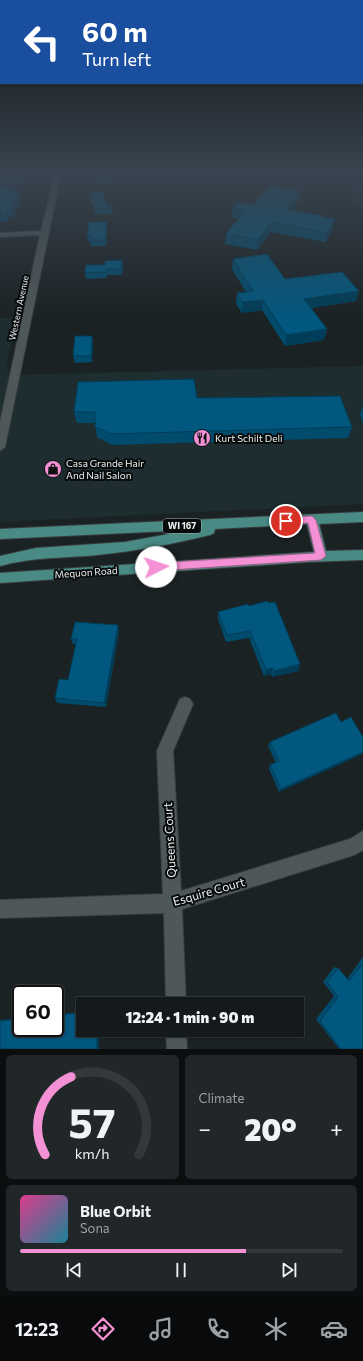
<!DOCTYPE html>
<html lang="en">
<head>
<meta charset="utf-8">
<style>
  :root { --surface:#141a1b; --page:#212728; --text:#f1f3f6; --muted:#9da1a3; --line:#33383a; --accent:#f491d4 }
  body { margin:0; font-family:Commissioner,sans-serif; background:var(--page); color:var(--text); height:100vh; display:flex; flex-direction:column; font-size:15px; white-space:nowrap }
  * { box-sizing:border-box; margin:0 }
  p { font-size:13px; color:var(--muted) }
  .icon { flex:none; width:22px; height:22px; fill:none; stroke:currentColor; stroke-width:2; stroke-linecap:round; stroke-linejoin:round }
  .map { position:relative; height:1049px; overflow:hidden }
  .drawer { display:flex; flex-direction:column; gap:6px; padding:6px; background:#0b0e0f; flex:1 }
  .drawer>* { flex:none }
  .banner { position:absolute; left:0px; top:0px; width:363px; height:84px; box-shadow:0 1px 3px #0004,0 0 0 1px var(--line); background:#1a4fa0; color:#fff; overflow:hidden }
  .speed { position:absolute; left:12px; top:985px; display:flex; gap:8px; font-size:20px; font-weight:700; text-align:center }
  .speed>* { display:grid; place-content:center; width:52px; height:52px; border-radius:50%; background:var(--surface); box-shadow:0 1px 3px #0004,0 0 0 1px var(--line); line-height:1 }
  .speed .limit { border:2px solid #111; border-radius:6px; background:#fff; color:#111 }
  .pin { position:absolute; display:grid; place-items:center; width:34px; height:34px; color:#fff; margin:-17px; border:2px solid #fff; border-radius:50%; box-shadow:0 1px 4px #0007 }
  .me { position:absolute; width:44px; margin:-22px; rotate:86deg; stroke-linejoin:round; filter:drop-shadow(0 0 3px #0008) }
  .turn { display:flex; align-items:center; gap:14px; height:84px; padding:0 16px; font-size:18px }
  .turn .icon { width:52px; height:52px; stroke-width:2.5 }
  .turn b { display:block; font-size:28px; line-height:34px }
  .big { font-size:30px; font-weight:800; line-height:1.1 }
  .drawer .card { flex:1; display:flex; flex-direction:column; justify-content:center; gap:6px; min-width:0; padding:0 14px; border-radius:6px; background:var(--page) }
  .drawer .dial { align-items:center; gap:0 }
  .dial svg { height:104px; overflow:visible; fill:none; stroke:var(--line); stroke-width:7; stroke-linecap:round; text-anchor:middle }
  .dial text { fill:var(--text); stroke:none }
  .song { display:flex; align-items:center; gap:12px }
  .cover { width:48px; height:48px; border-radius:6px; background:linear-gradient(135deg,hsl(330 70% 55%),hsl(190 70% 35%)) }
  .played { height:4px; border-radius:2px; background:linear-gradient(90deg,var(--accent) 70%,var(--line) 70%) }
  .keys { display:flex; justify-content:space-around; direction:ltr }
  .heat { display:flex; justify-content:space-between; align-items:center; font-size:22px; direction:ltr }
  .drawer .tiles { flex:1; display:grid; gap:6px; grid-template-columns:1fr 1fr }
  .card:last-child { grid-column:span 2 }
  .trip { position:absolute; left:76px; top:997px; width:228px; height:40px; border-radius:0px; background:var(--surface); box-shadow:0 1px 3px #0004,0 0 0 1px var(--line); font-weight:800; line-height:40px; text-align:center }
  .dock { display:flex; height:64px; justify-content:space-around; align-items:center; background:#080a0b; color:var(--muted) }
  .dock .icon { width:28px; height:28px }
  .dock .selected { color:var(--accent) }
  .dock b { font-size:18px; color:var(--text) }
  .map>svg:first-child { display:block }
</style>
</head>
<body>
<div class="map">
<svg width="363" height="1049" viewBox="0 0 363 1049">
  <rect width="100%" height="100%" fill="#1b2224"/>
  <g fill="#1d2d30">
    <path d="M341,173H363V212Z"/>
    <path d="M0,318H16L7,362L9,368L8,375L363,366V504L0,522Z"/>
  </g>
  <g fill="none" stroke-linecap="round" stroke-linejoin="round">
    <g stroke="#383e3f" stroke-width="2">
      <g id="minor">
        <path d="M55,173H61L5,447L0,451V422L40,235L0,237V233L41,231Z"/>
        <path d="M185,697L190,699L193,704L173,751L181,891L350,839L363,831V850L354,855L182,909L186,1004H166L164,913L0,918V900L163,894L157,751L180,699Z"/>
        <path d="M166,1030H186L187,1049H167Z"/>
      </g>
    </g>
    <g stroke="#383e3f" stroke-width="2">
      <path id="major" d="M363,512V522L319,524L326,551L363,550V560L307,562L0,583V573L314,552L307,524L215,529L214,533L210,535C173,544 136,551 98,555C65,558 32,557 0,566V556L36,548L125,542L191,530L0,539V529Z"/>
    </g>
    <use href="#minor" fill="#4f5859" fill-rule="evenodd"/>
    <use href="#major" fill="#498a84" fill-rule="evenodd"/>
  </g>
  <g fill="#014b6c">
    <path d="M0,173H26L24,181H22L20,185H0Z"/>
    <path d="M271,173H283L276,175Z"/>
    <path d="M112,175L111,183H95L94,180Z"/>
    <path d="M0,187L16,190L20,198L13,217H9L8,221L0,222Z"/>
    <path d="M300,190L299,200L291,210L323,216V217L333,229L325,242L271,232L257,250L225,244L226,234L238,218L232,217L233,208L253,205Z"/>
    <path d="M104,192V201H106L107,206H112L113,214H95L94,205H92L91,199Z"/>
    <path d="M107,228L106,246H91L90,241H88L87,235Z"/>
    <path d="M233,259L285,279L356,301L311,308L327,329L324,340L285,346L262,310L242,313L236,304L237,293L246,292L232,269Z"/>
    <path d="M122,260L123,266L122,275H107L106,278L86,279L85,273L105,265Z"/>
    <path d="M92,336L93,342L92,362L75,363L73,356Z"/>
    <path d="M197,398L352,427L348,438L112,445L97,437L95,423H77L74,412Z"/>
    <path d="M363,405V424L360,414Z"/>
    <path d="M249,606L300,664L298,671L272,677L271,674L264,676L249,638L226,642L218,619V612Z"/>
    <path d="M119,631L106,707L57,703L55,698L68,680L76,644H73L71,639Z"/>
    <path d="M336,713L279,792L269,769L270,765L276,763L268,746L270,742Z"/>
    <path d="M363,957V1049H339L316,1019L334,996L323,982L334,967L338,968L347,979Z"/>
    <path d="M83,1012V1030H99V1049H0V1020L21,1018V1028H55V1014Z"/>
  </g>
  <g fill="#013d58">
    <path d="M20,173L22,181L20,185L19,177Z"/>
    <path d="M22,173H26L24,181Z"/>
    <path d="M276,173H283L276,175Z"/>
    <path d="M16,187L17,193L18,190L20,198L13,217L11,209L14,190Z"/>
    <path d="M300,190L299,200L285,219L286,209Z"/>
    <path d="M8,209L9,217L8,221L6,213Z"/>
    <path d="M335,219L333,229L325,242L327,233Z"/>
    <path d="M107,222V228L106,246L105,240Z"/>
    <path d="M272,222L271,232L257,250L258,240Z"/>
    <path d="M122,260L123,266L122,275L121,269Z"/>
    <path d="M359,291L356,301L302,309L304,299Z"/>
    <path d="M263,300L262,310L242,313L243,302Z"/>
    <path d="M327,329L324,340L285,346L286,335Z"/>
    <path d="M92,336L93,342L92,362L91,356Z"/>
    <path d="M118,625L119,631L106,707L104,703Z"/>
    <path d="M300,664L298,671L272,677L274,671Z"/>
    <path d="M273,668L271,674L264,676L266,670Z"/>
    <path d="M363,752V754L279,792L281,789Z"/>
    <rect x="97" y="1030" width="2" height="19"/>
  </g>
  <g fill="#01577e" stroke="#013d58">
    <path d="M0,173H22H20L19,177H0Z"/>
    <path d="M95,175H112L111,180H94Z"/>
    <path d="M270,185L300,190L286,209L323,216L322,217L335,219L327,233L272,222L258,240L226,234L245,210L233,208L237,202L253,205Z"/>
    <path d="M0,187H16L14,190H18L11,209H8L6,213L0,214Z"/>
    <path d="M104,192L103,201H106V206H112V208L94,209L95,199H91V193Z"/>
    <path d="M89,222H107L105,240H90L91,235H87Z"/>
    <path d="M267,254L285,279L342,272L359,291L304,299L327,329L286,335L263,300L243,302L237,293L253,291L233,259Z"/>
    <path d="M122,260L121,269H106V272L85,273L86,265H105V261Z"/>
    <path d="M75,336H92L91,356H73Z"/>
    <path d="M194,379L197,398L340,396L352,427L111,434L95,427V412H74L78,382Z"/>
    <path d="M267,601L268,603L275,602L300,664L274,671L273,668L266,670L250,631L227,635L218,612L248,604L249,606Z"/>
    <path d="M75,622L118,625L104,703L55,698L59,679L68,680L77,639H71Z"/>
    <path d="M336,713L341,722L351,717L363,737V752L281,789L270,765L279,761L270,742Z"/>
    <path d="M363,963V1049H341L320,1021L338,997L327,982L338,968L349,981Z"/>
    <path d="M83,1013V1030H97V1049H0V1021L21,1019V1028H55V1015Z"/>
  </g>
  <linearGradient id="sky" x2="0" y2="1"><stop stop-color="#0f1314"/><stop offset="0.54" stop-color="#394450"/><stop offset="1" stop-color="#394450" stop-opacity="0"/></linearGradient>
  <rect width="363" height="320" fill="url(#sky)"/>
  <path fill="#f491d4" stroke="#9f5e8a" d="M312,516L316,520L326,556L321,560L156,571L151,567L156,563L315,553L308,523L286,525L282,521L286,517Z"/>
  <defs>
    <g id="restaurant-disc" transform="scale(0.9)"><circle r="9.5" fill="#f491d4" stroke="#080b0c"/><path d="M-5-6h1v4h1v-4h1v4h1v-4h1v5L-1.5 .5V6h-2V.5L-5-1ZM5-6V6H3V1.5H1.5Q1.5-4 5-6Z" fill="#111"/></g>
    <g id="shop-disc" transform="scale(0.9)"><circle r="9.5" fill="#f491d4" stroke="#080b0c"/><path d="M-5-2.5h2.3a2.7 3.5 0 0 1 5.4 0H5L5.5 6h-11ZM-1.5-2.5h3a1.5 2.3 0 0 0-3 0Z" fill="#111"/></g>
  </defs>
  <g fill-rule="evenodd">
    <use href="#restaurant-disc" x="202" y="438"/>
    <use href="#shop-disc" x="53" y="469"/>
  </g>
  <g text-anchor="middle" stroke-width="4" stroke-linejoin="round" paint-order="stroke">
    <g font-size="9" fill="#ebf0f1" stroke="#080b0c">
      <text transform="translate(19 308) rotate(-78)" y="3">Western Avenue</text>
    </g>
    <rect fill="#080b0c" stroke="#a7abac" stroke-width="1" x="163" y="519" width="38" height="14" rx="3"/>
    <g font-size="9" font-weight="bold" fill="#ebf0f1">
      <text x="182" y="529">WI 167</text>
    </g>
    <g font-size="10" fill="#ebf0f1" stroke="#080b0c" text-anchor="start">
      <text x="215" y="442">Kurt Schilt Deli</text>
      <text x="66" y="467">Casa Grande Hair<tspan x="66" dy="12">And Nail Salon</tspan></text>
    </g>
    <g font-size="10" fill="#ebf0f1" stroke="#080b0c">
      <text transform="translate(86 572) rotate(-4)" y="4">Mequon Road</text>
    </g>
    <g font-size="12" fill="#ebf0f1" stroke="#080b0c">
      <text transform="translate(170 840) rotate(-93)" y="4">Queens Court</text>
      <text transform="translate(209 892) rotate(-16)" y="4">Esquire Court</text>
    </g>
  </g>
</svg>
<div class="speed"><div class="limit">60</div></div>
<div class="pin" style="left:286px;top:521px;background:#d93025"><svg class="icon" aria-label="arrive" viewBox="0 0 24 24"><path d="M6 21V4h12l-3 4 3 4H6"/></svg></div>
<svg class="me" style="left:156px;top:567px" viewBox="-20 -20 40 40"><circle r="19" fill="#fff"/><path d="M0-13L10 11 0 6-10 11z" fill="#f491d4"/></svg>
<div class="trip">12:24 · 1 min · 90 m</div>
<div class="banner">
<div class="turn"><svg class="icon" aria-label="left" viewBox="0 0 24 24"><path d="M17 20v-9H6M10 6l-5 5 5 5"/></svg><div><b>60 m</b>Turn left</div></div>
</div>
</div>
<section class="drawer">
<div class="tiles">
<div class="card dial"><svg viewBox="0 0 100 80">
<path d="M14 69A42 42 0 1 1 86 69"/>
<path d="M14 69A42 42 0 0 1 34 9" stroke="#f491d4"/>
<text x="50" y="56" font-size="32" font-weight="700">57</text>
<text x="50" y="72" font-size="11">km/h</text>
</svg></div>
<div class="card"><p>Climate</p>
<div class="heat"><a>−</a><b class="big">20°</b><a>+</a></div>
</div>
<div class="card">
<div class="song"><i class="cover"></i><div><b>Blue Orbit</b><p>Sona</p></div></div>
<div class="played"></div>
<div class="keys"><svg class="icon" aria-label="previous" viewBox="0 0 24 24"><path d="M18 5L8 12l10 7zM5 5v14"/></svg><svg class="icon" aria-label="pause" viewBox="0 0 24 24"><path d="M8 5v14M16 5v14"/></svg><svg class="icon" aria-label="next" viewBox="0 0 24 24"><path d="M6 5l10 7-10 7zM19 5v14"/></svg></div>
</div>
</div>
</section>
<nav class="dock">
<b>12:23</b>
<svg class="icon selected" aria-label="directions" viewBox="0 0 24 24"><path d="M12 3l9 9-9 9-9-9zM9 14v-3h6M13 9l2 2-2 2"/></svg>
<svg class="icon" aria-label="music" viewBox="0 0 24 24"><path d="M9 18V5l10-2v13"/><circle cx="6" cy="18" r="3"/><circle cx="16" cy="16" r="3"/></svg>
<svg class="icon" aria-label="phone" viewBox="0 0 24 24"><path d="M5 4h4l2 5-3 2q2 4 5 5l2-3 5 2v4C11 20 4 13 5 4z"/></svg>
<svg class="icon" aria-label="climate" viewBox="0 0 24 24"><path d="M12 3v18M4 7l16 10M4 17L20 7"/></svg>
<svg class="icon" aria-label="car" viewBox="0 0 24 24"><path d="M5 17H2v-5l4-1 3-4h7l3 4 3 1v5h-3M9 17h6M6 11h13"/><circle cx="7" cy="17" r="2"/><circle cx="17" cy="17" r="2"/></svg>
</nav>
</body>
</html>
